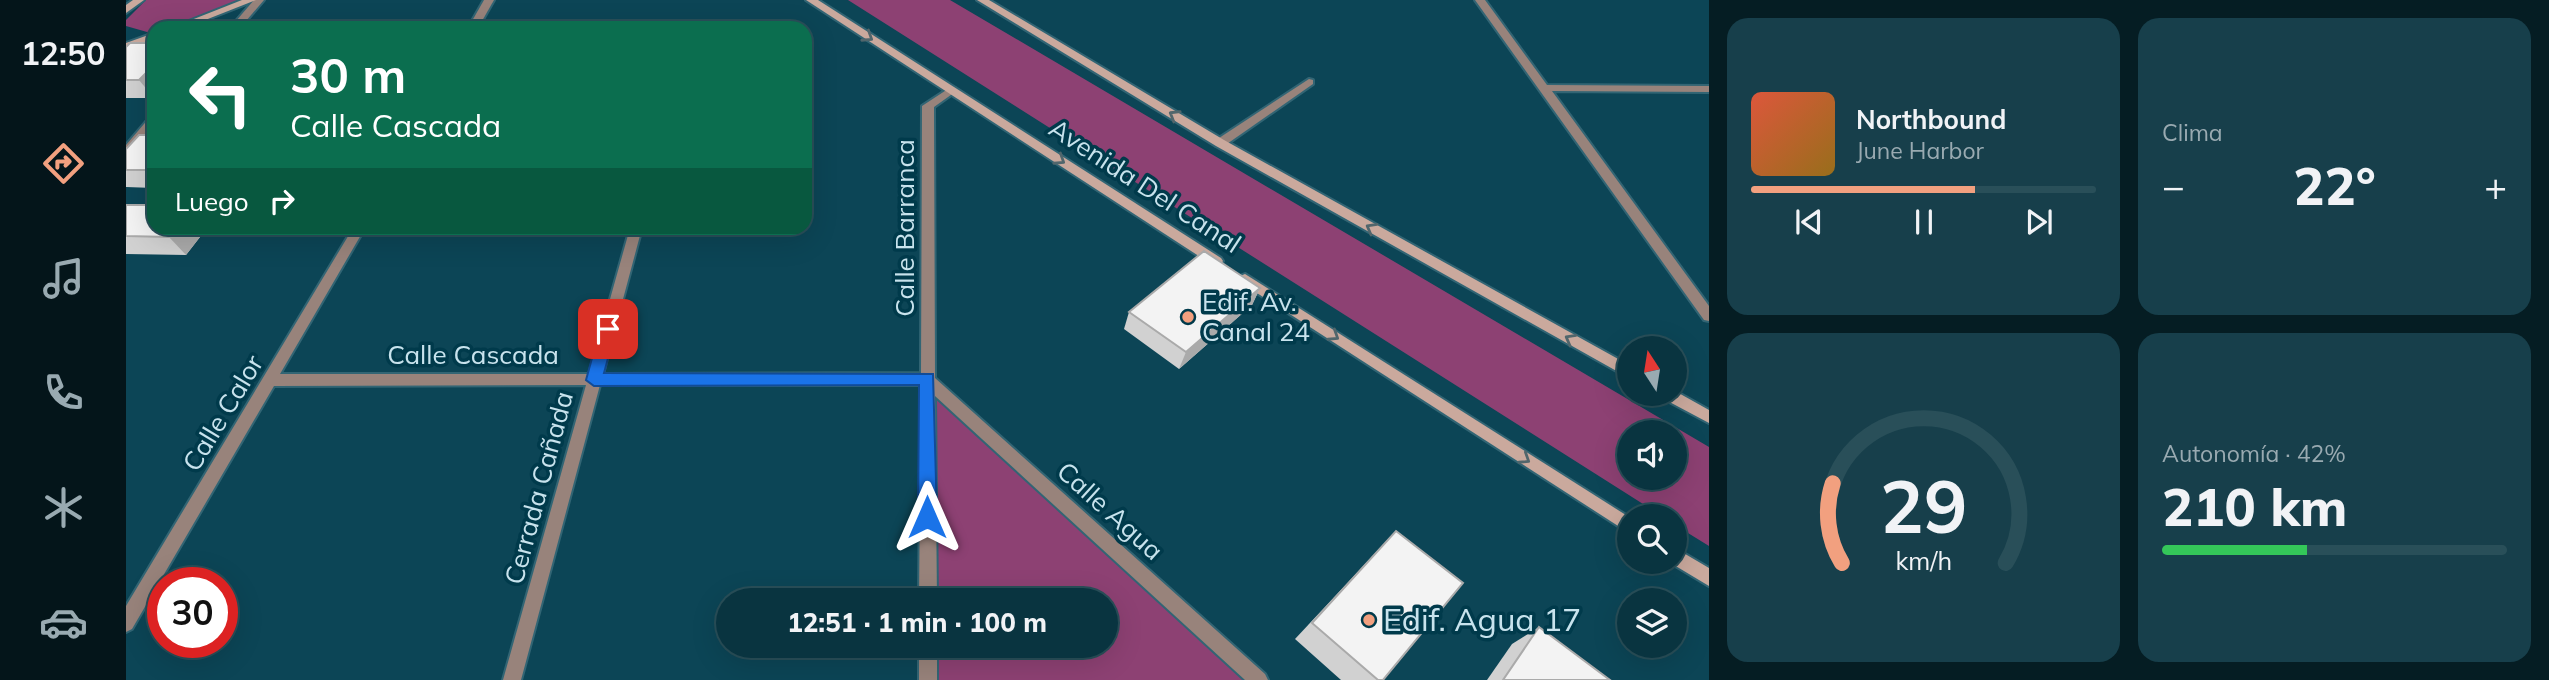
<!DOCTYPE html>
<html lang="es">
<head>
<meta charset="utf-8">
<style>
  :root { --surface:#093440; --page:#173f4b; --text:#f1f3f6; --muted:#99aab1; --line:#294f59; --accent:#f2a07f }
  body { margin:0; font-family:Mulish,sans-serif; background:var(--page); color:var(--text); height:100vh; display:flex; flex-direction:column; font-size:26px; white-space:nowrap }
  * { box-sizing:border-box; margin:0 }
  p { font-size:23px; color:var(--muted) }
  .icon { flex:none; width:38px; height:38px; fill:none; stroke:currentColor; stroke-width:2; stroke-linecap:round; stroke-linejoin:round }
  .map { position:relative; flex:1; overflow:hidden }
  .side { display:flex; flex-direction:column; gap:18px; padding:18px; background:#051d23; width:840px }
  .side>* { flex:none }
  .banner { position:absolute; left:21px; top:21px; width:665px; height:214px; border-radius:21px; box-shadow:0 7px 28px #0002,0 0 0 2px var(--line); background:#0b6e4f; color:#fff; overflow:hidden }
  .needle { width:46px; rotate:348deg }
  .controls { position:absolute; left:1491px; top:336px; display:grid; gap:14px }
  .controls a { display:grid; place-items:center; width:70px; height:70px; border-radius:50%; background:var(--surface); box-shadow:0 7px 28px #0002,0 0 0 2px var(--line); font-size:35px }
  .speed { position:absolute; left:21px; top:567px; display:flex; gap:14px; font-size:35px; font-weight:700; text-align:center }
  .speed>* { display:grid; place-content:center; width:91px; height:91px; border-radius:50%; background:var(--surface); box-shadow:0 7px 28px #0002,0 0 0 2px var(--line); line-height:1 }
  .speed .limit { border:10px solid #d22; background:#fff; color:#111 }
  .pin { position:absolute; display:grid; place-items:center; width:60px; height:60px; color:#fff; margin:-30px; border-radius:14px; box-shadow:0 4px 10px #0006 }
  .me { position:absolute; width:77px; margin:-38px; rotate:0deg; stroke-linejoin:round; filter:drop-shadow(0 0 5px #0008) }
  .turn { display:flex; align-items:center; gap:24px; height:147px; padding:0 28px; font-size:32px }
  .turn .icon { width:91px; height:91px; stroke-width:2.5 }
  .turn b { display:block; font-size:49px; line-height:60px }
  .then { display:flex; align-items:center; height:66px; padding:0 28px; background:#0003; gap:14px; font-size:26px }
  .big { font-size:52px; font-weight:800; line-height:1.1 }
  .side .widget { flex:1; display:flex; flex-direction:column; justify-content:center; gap:10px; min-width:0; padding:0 24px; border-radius:21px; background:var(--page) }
  .side .dial { align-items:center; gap:0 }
  .dial svg { height:182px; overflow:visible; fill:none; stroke:var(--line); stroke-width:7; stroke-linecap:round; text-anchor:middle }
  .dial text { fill:var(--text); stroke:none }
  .song { display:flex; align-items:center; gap:21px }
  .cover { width:84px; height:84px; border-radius:10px; background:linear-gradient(135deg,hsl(10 70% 55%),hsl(40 70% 35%)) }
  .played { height:7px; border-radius:4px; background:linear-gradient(90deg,var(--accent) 65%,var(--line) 65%) }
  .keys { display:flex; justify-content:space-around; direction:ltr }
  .heat { display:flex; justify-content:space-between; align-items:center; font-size:38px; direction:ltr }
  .charge { height:10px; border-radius:5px; background:linear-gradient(90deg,#34c759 42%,var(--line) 0) }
  .side .tiles { flex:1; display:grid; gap:18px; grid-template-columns:repeat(2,1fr) }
  .trip { position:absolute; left:590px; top:588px; width:402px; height:70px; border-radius:35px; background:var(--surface); box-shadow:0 7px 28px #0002,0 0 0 2px var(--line); font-weight:800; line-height:70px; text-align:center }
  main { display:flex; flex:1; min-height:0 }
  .tab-bar { display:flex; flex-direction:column; width:126px; justify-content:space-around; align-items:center; background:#04151a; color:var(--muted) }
  .tab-bar .icon { width:49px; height:49px }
  .tab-bar .on { color:var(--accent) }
  .tab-bar b { font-size:32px; color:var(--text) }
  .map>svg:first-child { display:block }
</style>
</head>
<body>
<main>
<nav class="tab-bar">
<b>12:50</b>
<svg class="icon on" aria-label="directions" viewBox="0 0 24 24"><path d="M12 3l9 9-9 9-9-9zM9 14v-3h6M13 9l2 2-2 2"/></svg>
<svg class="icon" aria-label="music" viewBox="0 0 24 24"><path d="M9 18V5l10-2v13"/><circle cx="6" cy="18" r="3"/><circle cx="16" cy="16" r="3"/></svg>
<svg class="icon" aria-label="phone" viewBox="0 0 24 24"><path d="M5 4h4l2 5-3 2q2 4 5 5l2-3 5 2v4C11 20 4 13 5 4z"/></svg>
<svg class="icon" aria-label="climate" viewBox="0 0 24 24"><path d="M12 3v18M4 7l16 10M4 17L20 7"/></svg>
<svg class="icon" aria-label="car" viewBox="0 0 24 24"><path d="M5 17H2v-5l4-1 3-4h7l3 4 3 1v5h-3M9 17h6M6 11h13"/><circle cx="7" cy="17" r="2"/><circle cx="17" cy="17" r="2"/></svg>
</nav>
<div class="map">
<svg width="1583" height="680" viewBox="0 0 1583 680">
  <rect width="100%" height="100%" fill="#0c4556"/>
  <g fill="#8d4173" fill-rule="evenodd">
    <path d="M20,0H119L45,28H28V34L0,26V20Z"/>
    <path d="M722,0H824L1583,447V546L1549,525V516H1536ZM1503,432H1549V478H1503Z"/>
    <path d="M801,379L1133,680H802V646H980V600H802Z"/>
  </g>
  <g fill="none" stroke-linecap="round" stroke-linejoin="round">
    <g stroke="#326574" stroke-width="4">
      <g id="minor">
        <path d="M128,0H138L114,28H104Z"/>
        <path d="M358,0H368L352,28H342Z"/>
        <path d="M1349,0H1359L1421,85L1583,86V92L1426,91L1583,306V321L1578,320Z"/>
        <path d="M1183,79L1187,80V84L1098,146H1090V140Z"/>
        <path d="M825,87L829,88V92L808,107L809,378L1139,674L1142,680H1119L809,396L811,600H793L795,385H474L395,680H377L460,385L148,386L6,629L0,632V606L227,228H239L154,374H463L504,228H516L477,374L795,373L796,106Z"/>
        <path d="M28,116V127L4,155L0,156V145L24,117Z"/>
        <rect x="793" y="646" width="18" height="34"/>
      </g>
    </g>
    <g stroke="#326574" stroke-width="4">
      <g id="secondary">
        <path d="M7,0H18L0,13V5Z"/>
        <path d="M116,0H130L59,28H45Z"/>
        <path d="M680,0H692L1095,258L1097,261L1095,264H1085Z"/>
        <path d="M851,0H863L1098,140L1503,365V378L1090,146Z"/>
        <path d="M28,33V40L0,50V43Z"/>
        <path d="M1119,274L1503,517V533L1114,282L1112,279L1114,276Z"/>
        <path d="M1549,391L1583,410V423L1536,398L1534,394H1549Z"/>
        <path d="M1549,548L1583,568V586L1543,562H1549Z"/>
      </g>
    </g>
    <use href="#minor" fill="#98837b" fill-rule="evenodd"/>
    <use href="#secondary" fill="#caa99d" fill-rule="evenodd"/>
  </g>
  <g fill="#d1d1d1">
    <path d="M28,43V98H0V47Z"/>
    <path d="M28,135V188L0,187V149Z"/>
    <path d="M0,205L28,228H81L60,255L0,254Z"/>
    <path d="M1134,288L1126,305L1053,369L998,329L1003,312Z"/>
    <path d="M1270,531L1257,680H1215L1169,639Z"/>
    <path d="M1413,627L1484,680H1361L1386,644Z"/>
  </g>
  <g fill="#aaa">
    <path d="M28,65V98L13,80Z"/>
    <path d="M51,228H81L60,255L43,237Z"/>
    <path d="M1134,288L1126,305L1053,369L1060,352Z"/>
  </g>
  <g fill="#f3f3f3" stroke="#aaa" stroke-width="2">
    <path d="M4,43H28V65L13,80H0V47Z"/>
    <path d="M13,135H28V170H0V149Z"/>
    <path d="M0,205H28V228H51L43,237L0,236Z"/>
    <path d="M1078,251L1134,288L1060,352L1003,312Z"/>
    <path d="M1270,531L1337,583L1257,680H1252L1186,623Z"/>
    <path d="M1413,627L1484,680H1377Z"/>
  </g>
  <defs><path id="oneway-chevron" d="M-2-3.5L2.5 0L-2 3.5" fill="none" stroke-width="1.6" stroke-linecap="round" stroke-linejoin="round" transform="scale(1.75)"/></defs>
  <g stroke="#51666c">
    <use href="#oneway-chevron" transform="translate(742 37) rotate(33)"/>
    <use href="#oneway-chevron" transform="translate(1048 115) rotate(-149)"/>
    <use href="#oneway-chevron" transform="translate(934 160) rotate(33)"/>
    <use href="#oneway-chevron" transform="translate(1245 228) rotate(-151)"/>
    <use href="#oneway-chevron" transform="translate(1208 336) rotate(33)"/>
    <use href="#oneway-chevron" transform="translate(1444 339) rotate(-151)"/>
    <use href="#oneway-chevron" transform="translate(1399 459) rotate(33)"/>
  </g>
  <path fill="#1a73e8" stroke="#114b97" stroke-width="2" d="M482,323L490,329L478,373L807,374L811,517L808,523L801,526L795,523L792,517L793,385L468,386L460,380L474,329Z"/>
  <g fill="#f2a07f" stroke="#003a4b" stroke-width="2.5">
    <circle cx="1062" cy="317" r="7"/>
    <circle cx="1243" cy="620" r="7"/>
  </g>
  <g text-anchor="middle" stroke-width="7" stroke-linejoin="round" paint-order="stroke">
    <g font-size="26" fill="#c8e3ed" stroke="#003a4b">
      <text transform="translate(1019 186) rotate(33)" y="9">Avenida Del Canal</text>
      <text transform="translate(779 228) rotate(-90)" y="9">Calle Barranca</text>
      <text x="347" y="364">Calle Cascada</text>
      <text transform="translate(97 413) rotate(-59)" y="9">Calle Calor</text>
      <text transform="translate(413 488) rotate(-75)" y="9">Cerrada Cañada</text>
      <text transform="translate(984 511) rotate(42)" y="9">Calle Agua</text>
    </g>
    <g font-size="26" fill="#c8e3ed" stroke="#003a4b" text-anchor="start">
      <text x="1076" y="311">Edif. Av.<tspan x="1076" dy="30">Canal 24</tspan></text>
    </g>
    <g font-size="32" fill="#c8e3ed" stroke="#003a4b" text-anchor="start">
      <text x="1257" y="631">Edif. Agua 17</text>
    </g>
  </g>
</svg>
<div class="controls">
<a><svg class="needle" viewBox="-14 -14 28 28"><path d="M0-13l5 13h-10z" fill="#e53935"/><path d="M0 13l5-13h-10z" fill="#99aab1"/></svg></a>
<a><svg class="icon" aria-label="sound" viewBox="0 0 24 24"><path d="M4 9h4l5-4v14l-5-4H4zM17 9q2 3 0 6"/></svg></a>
<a><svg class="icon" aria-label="search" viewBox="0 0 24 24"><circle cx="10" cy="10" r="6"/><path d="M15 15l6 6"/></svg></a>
<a><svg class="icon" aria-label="layers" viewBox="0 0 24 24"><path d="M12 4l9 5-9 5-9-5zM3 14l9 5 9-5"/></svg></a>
</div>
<div class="speed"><div class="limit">30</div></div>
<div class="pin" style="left:482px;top:329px;background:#d93025"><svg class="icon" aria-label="arrive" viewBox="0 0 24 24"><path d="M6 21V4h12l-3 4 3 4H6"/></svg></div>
<svg class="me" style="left:801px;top:517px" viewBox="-20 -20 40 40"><path d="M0-17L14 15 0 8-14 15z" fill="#1a73e8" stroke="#fff" stroke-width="4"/></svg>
<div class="trip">12:51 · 1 min · 100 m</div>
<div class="banner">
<div class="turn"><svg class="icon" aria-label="left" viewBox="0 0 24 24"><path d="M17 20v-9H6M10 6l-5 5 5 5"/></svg><div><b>30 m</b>Calle Cascada</div></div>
<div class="then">Luego<svg class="icon" aria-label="right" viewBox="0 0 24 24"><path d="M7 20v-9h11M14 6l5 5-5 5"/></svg></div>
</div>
</div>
<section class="side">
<div class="tiles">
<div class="widget">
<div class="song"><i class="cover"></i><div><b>Northbound</b><p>June Harbor</p></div></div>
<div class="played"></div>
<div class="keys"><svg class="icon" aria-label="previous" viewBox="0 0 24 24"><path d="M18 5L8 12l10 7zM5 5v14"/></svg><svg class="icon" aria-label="pause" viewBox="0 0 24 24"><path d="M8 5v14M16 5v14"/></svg><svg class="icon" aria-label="next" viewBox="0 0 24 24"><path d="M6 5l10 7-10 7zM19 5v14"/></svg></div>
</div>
<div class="widget"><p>Clima</p>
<div class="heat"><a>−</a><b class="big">22°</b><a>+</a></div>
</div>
<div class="widget dial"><svg viewBox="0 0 100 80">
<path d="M14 69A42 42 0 1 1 86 69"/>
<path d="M14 69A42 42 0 0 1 10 34" stroke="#f2a07f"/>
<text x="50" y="56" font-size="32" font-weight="700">29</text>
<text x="50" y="72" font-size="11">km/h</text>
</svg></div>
<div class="widget"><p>Autonomía · 42%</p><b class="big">210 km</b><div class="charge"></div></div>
</div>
</section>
</main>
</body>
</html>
